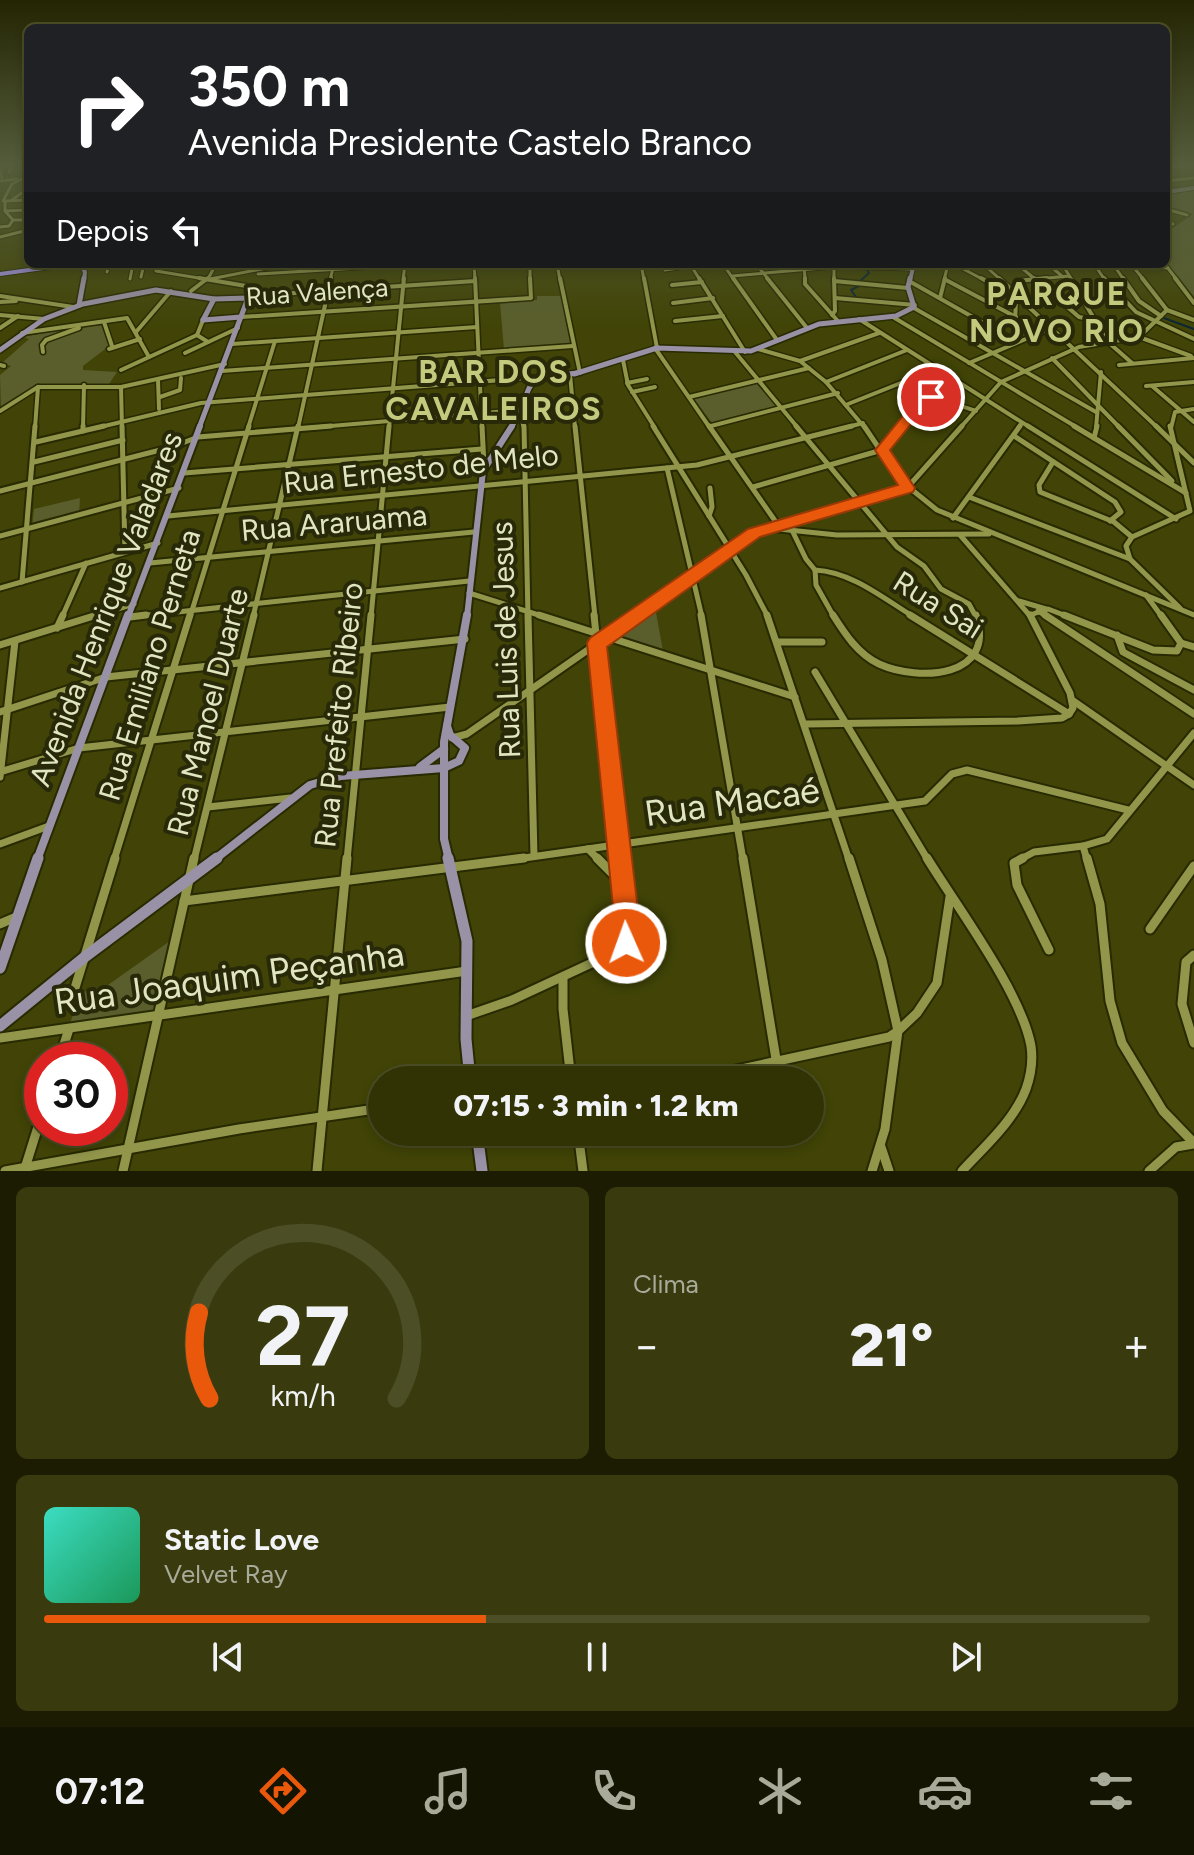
<!DOCTYPE html>
<html lang="pt">
<head>
<meta charset="utf-8">
<style>
  :root { --surface:#313304; --page:#393b0e; --text:#f1f3f6; --muted:#a8aa9a; --line:#4c4e26; --accent:#ea580c }
  body { margin:0; font-family:Figtree,sans-serif; background:var(--page); color:var(--text); height:100vh; display:flex; flex-direction:column; font-size:30px; white-space:nowrap }
  * { box-sizing:border-box; margin:0 }
  p { font-size:26px; color:var(--muted) }
  .icon { flex:none; width:44px; height:44px; fill:none; stroke:currentColor; stroke-width:2; stroke-linecap:round; stroke-linejoin:round }
  .map { position:relative; height:1171px; overflow:hidden }
  .panel { display:flex; flex-direction:column; gap:16px; padding:16px; background:#1b1c02; flex:1 }
  .panel>* { flex:none }
  .top-card { position:absolute; left:24px; top:24px; width:1146px; height:244px; border-radius:12px; box-shadow:0 4px 12px #0003,0 0 0 2px var(--line); background:#202124; color:#fff; overflow:hidden }
  .speed { position:absolute; left:24px; top:1042px; display:flex; gap:16px; font-size:40px; font-weight:700; text-align:center }
  .speed>* { display:grid; place-content:center; width:104px; height:104px; border-radius:50%; background:var(--surface); box-shadow:0 4px 12px #0003,0 0 0 2px var(--line); line-height:1 }
  .speed .limit { border:12px solid #d22; background:#fff; color:#111 }
  .pin { position:absolute; display:grid; place-items:center; width:68px; height:68px; color:#fff; margin:-34px; border:4px solid #fff; border-radius:50%; box-shadow:0 2px 8px #0007 }
  .me { position:absolute; width:88px; margin:-44px; rotate:358deg; stroke-linejoin:round; filter:drop-shadow(0 0 6px #0008) }
  .turn { display:flex; align-items:center; gap:28px; height:168px; padding:0 32px; font-size:36px }
  .turn .icon { width:104px; height:104px; stroke-width:2.5 }
  .turn b { display:block; font-size:56px; line-height:68px }
  .then { display:flex; align-items:center; height:76px; padding:0 32px; background:#0003; gap:16px; font-size:30px }
  .big { font-size:60px; font-weight:800; line-height:1.1 }
  .panel .widget { flex:1; display:flex; flex-direction:column; justify-content:center; gap:12px; min-width:0; padding:0 28px; border-radius:12px; background:var(--page) }
  .panel .dial { align-items:center; gap:0 }
  .dial svg { height:208px; overflow:visible; fill:none; stroke:var(--line); stroke-width:7; stroke-linecap:round; text-anchor:middle }
  .dial text { fill:var(--text); stroke:none }
  .song { display:flex; align-items:center; gap:24px }
  .cover { width:96px; height:96px; border-radius:12px; background:linear-gradient(135deg,hsl(170 70% 55%),hsl(150 70% 35%)) }
  .played { height:8px; border-radius:4px; background:linear-gradient(90deg,var(--accent) 40%,var(--line) 40%) }
  .keys { display:flex; justify-content:space-around; direction:ltr }
  .heat { display:flex; justify-content:space-between; align-items:center; font-size:44px; direction:ltr }
  .panel .tiles { flex:1; display:grid; gap:16px; grid-template-columns:1fr 1fr }
  .widget:last-child { grid-column:span 2 }
  .trip { position:absolute; left:368px; top:1066px; width:456px; height:80px; border-radius:40px; background:var(--surface); box-shadow:0 4px 12px #0003,0 0 0 2px var(--line); font-weight:800; line-height:80px; text-align:center }
  .tab-bar { display:flex; height:128px; justify-content:space-around; align-items:center; background:#141402; color:var(--muted) }
  .tab-bar .icon { width:56px; height:56px }
  .tab-bar .active { color:var(--accent) }
  .tab-bar b { font-size:36px; color:var(--text) }
  .map>svg:first-child { display:block }
</style>
</head>
<body>
<div class="map">
<svg width="1194" height="1171" viewBox="0 0 1194 1171">
  <rect width="100%" height="100%" fill="#414406"/>
  <g fill="#5a5e2c">
    <path d="M1194,190V297L1166,261V229L1170,230L1193,214L1166,205V194Z"/>
    <path d="M537,296H562L571,345L504,350L500,302L537,300Z"/>
    <path d="M100,322L109,346L83,366V370L117,372L109,384H58L33,387L1,409L0,375L11,366L2,363L29,339L23,337Z"/>
    <path d="M757,382L779,407L713,424L694,399Z"/>
    <path d="M80,498L79,514L32,527L34,509Z"/>
    <path d="M655,607L663,651L616,636L620,632Z"/>
    <path d="M170,941L153,1013L69,1027L80,993L108,985Z"/>
  </g>
  <g fill="none" stroke-linecap="round" stroke-linejoin="round">
    <g stroke="#092634" stroke-width="2">
      <path d="M856,297L851,290L859,286V282L869,273L864,264"/>
      <path d="M1161,317L1194,329"/>
    </g>
    <g stroke="#282a01" stroke-width="5">
      <g id="minor-far4">
        <path d="M0,168L2,178"/>
        <path d="M1166,168L1194,165"/>
        <path d="M9,172L11,164"/>
        <path d="M1,181L17,179"/>
        <path d="M1166,181L1194,178"/>
        <path d="M12,200L28,188"/>
        <path d="M3,201L12,184L28,176"/>
        <path d="M4,201L28,200"/>
        <path d="M1166,209L1187,215"/>
        <path d="M5,211L28,210"/>
        <path d="M13,220H28"/>
        <path d="M1166,222L1173,224"/>
        <path d="M0,227L9,226L13,220L5,211V201"/>
        <path d="M0,237L28,230"/>
        <path d="M155,264L156,271L211,280"/>
        <path d="M167,264L190,267"/>
        <path d="M474,264L475,280"/>
        <path d="M530,264V280"/>
        <path d="M557,264L560,280"/>
        <path d="M641,264L644,280"/>
        <path d="M690,264L700,280"/>
        <path d="M723,264L734,280"/>
        <path d="M756,264L769,280"/>
        <path d="M804,264L805,280"/>
        <path d="M834,264V280"/>
        <path d="M954,264L984,280"/>
        <path d="M983,264L1001,280"/>
        <path d="M1017,264L1036,280"/>
        <path d="M1048,264L1063,277"/>
        <path d="M1062,264L1072,280"/>
        <path d="M1094,264L1105,280"/>
        <path d="M1103,264L1168,268"/>
        <path d="M1113,264L1124,280"/>
        <path d="M1131,264L1144,280"/>
        <path d="M1167,267L1177,280"/>
        <path d="M665,270L692,266"/>
        <path d="M107,272L109,264"/>
        <path d="M258,274L425,264"/>
        <path d="M732,276L834,267L912,269"/>
        <path d="M141,277L144,264"/>
        <path d="M209,277L216,264"/>
        <path d="M130,279L133,264"/>
        <path d="M205,280L287,264"/>
        <path d="M330,280L334,264"/>
        <path d="M403,280L405,264"/>
        <path d="M944,280L948,264"/>
        <path d="M1026,280L1069,276"/>
      </g>
    </g>
    <g stroke="#282a01" stroke-width="7">
      <g id="minor-far3">
        <path d="M199,278L252,287"/>
        <path d="M475,278L482,428"/>
        <path d="M560,278L580,373"/>
        <path d="M644,278L657,348"/>
        <path d="M699,278L745,352"/>
        <path d="M733,278L777,340"/>
        <path d="M767,278L807,328"/>
        <path d="M805,278V284L837,320"/>
        <path d="M981,278L1016,297"/>
        <path d="M999,278L1011,289"/>
        <path d="M1034,278L1079,317L1095,320"/>
        <path d="M1070,278L1108,342L1132,363"/>
        <path d="M1104,278L1136,312L1194,339"/>
        <path d="M1123,278L1139,301L1161,316"/>
        <path d="M1142,278L1167,310L1194,320"/>
        <path d="M1175,278L1194,303"/>
        <path d="M946,280L1016,317"/>
        <path d="M834,281L908,288"/>
        <path d="M909,281L1017,342"/>
        <path d="M672,285L702,282"/>
        <path d="M191,291L208,278"/>
        <path d="M0,296L73,307"/>
        <path d="M249,296L475,281"/>
        <path d="M1017,296L1158,428"/>
        <path d="M835,298L915,305"/>
        <path d="M940,298L945,278"/>
        <path d="M0,302L16,301"/>
        <path d="M673,303L713,298"/>
        <path d="M914,308L1096,412"/>
        <path d="M0,315L44,319"/>
        <path d="M832,315L835,311L834,278"/>
        <path d="M241,317L531,298L530,278"/>
        <path d="M893,317L1078,428"/>
        <path d="M859,319L1031,428"/>
        <path d="M203,320L197,335L208,342"/>
        <path d="M675,321L723,316"/>
        <path d="M104,322L112,346"/>
        <path d="M0,328L18,316"/>
        <path d="M136,332L171,291"/>
        <path d="M22,333L127,318L149,357"/>
        <path d="M1139,337L1191,356"/>
        <path d="M1014,341L1017,281L1047,278"/>
        <path d="M232,344L477,327"/>
        <path d="M655,348L710,428"/>
        <path d="M109,349L140,339"/>
        <path d="M758,349L800,361L826,382L865,428"/>
        <path d="M43,352L42,345L46,340L79,328"/>
        <path d="M735,352L798,428"/>
        <path d="M185,353L238,328"/>
        <path d="M1052,358L1120,428"/>
        <path d="M623,360L628,385L655,428"/>
        <path d="M800,361L879,333"/>
        <path d="M969,363L1052,328"/>
        <path d="M0,365L4,366"/>
        <path d="M1119,365L1194,358"/>
        <path d="M121,370L197,335"/>
        <path d="M222,371L573,346"/>
        <path d="M570,374L575,428"/>
        <path d="M158,380L159,409"/>
        <path d="M826,382L907,350"/>
        <path d="M627,383L647,379"/>
        <path d="M1146,386L1194,382"/>
        <path d="M1152,386L1194,422"/>
        <path d="M121,387L122,428"/>
        <path d="M632,392L655,387"/>
        <path d="M160,397L180,390L181,378"/>
        <path d="M689,397L809,368"/>
        <path d="M848,404L936,369"/>
        <path d="M0,411L38,387H121L225,364"/>
        <path d="M519,411L524,428"/>
        <path d="M711,426L838,393"/>
        <path d="M35,428L38,387"/>
        <path d="M83,428L84,385"/>
        <path d="M96,428L201,403L541,377"/>
        <path d="M248,428L275,341"/>
        <path d="M298,428L331,278"/>
        <path d="M307,428L520,410"/>
        <path d="M389,428L404,278"/>
        <path d="M844,428L863,423"/>
        <path d="M900,428C933,388 930,397 976,411"/>
        <path d="M960,428L1001,382L1079,347L1139,337L1167,310"/>
        <path d="M1018,428L1022,423"/>
        <path d="M1096,428L1101,372"/>
        <path d="M1171,428L1175,412L1194,409"/>
      </g>
    </g>
    <g stroke="#282a01" stroke-width="9">
      <g id="minor-far2">
        <path d="M122,426L125,552"/>
        <path d="M482,426L484,466"/>
        <path d="M524,426L528,617"/>
        <path d="M575,426L595,617"/>
        <path d="M653,426L746,575L768,617"/>
        <path d="M709,426L778,525"/>
        <path d="M796,426L897,547L924,566L941,589L969,604L976,617"/>
        <path d="M864,426L901,481L937,510L1194,615"/>
        <path d="M1028,426L1176,519"/>
        <path d="M1074,426L1186,493"/>
        <path d="M1118,426L1172,481"/>
        <path d="M1156,426L1194,463"/>
        <path d="M1170,426L1190,511L1132,537L1126,546L1130,559L1180,608"/>
        <path d="M83,431V426"/>
        <path d="M1014,436L1115,502L1121,512L1110,521"/>
        <path d="M1094,438L1097,426"/>
        <path d="M36,442L104,426"/>
        <path d="M34,462L123,440"/>
        <path d="M1053,462L1039,485L1040,492L1114,522L1132,537"/>
        <path d="M667,468L702,617"/>
        <path d="M184,473L482,449"/>
        <path d="M753,487L882,450L902,426"/>
        <path d="M0,491L172,447L198,437L331,426"/>
        <path d="M969,497L1130,559"/>
        <path d="M168,516L697,465L852,426"/>
        <path d="M709,516L712,507L710,488"/>
        <path d="M953,518L1020,426"/>
        <path d="M788,522L806,559L815,570C852,572 883,598 914,617"/>
        <path d="M769,528L837,535L989,534"/>
        <path d="M960,535L1031,617"/>
        <path d="M0,536L179,488"/>
        <path d="M150,563L474,532"/>
        <path d="M815,570L816,585L834,617"/>
        <path d="M22,582L35,426"/>
        <path d="M0,588L158,543"/>
        <path d="M469,593L545,617"/>
        <path d="M1146,595L1162,617"/>
        <path d="M1019,601L1046,609"/>
        <path d="M1038,611L1048,617"/>
        <path d="M1030,615L1048,609L1069,617"/>
        <path d="M62,617L86,563"/>
        <path d="M91,617L134,604"/>
        <path d="M130,617L469,581"/>
        <path d="M190,617L249,426"/>
        <path d="M253,617L298,426"/>
        <path d="M371,617L389,426"/>
        <path d="M635,617L754,533L907,488L962,426"/>
      </g>
    </g>
    <g stroke="#282a01" stroke-width="11">
      <g id="minor-far1">
        <path d="M528,615L534,856"/>
        <path d="M539,615L795,697"/>
        <path d="M594,615L619,860"/>
        <path d="M701,615L743,860"/>
        <path d="M767,615L849,860"/>
        <path d="M833,615C845,634 858,654 879,664C919,682 997,678 976,615"/>
        <path d="M910,615L1069,714"/>
        <path d="M1030,615L1070,693L1073,708L1069,714"/>
        <path d="M1045,615L1194,714"/>
        <path d="M1064,615L1153,650L1177,651L1181,643L1161,615"/>
        <path d="M130,617L146,615"/>
        <path d="M57,628L63,615"/>
        <path d="M1117,635L1123,652L1194,690"/>
        <path d="M779,642H822"/>
        <path d="M1181,643L1194,647"/>
        <path d="M0,645L97,615"/>
        <path d="M815,672L928,860"/>
        <path d="M1072,700L1194,785"/>
        <path d="M0,712L106,677L465,639"/>
        <path d="M806,724L1018,721L1062,718L1069,714"/>
        <path d="M452,738L467,734L638,615"/>
        <path d="M0,772L79,748L450,707"/>
        <path d="M0,777L15,641"/>
        <path d="M208,807L290,798"/>
        <path d="M0,844L49,826"/>
        <path d="M1083,846L1087,860"/>
        <path d="M588,849L599,860"/>
        <path d="M114,860L190,615"/>
        <path d="M194,860L254,615"/>
        <path d="M347,860L371,615"/>
        <path d="M510,860L925,801L952,774L967,770L1128,810"/>
        <path d="M1019,860L1034,852L1083,846L1107,839L1194,733"/>
      </g>
    </g>
    <g stroke="#282a01" stroke-width="13">
      <g id="minor">
        <path d="M597,858L622,883"/>
        <path d="M743,858L776,1059"/>
        <path d="M927,858C957,907 1021,992 1031,1046C1033,1060 1031,1075 1026,1089C1014,1121 984,1147 962,1171"/>
        <path d="M1023,858L1014,863L1017,885L1049,950"/>
        <path d="M1087,858L1100,904L1110,1001L1122,1043L1163,1111L1194,1143"/>
        <path d="M184,901L524,858"/>
        <path d="M0,924L16,917"/>
        <path d="M1150,929L1194,866"/>
        <path d="M1194,955L1186,962L1182,1004L1194,1043"/>
        <path d="M563,977V1009L571,1080"/>
        <path d="M70,1004L115,858"/>
        <path d="M466,1016L512,1000L624,948L627,936L619,858"/>
        <path d="M0,1038L467,971"/>
        <path d="M59,1060L69,1029"/>
        <path d="M690,1080L889,1037L898,1031L882,960L849,858"/>
        <path d="M578,1132L583,1171"/>
        <path d="M881,1147L889,1171"/>
        <path d="M25,1168L42,1114"/>
        <path d="M5,1171L239,1129L382,1108"/>
        <path d="M123,1171L194,858"/>
        <path d="M317,1171L347,858"/>
        <path d="M872,1171L885,1129L898,1031L917,1013L937,983L950,897"/>
        <path d="M1149,1171L1176,1147L1194,1144"/>
      </g>
    </g>
    <g stroke="#282a01" stroke-width="6">
      <g id="major-far4">
        <path d="M1166,192L1194,188"/>
        <path d="M71,264L82,267L85,272L84,280"/>
        <path d="M910,280L914,264"/>
      </g>
    </g>
    <g stroke="#282a01" stroke-width="8">
      <g id="major-far3">
        <path d="M79,305L84,278"/>
        <path d="M203,320L241,317"/>
        <path d="M203,320L214,299"/>
        <path d="M0,350L44,319L83,304L156,290L214,299L248,298L199,428"/>
        <path d="M574,374L657,348L751,351L819,324L896,316L914,307L908,287L910,278"/>
        <path d="M511,428C539,382 513,380 577,373"/>
      </g>
    </g>
    <g stroke="#282a01" stroke-width="10">
      <g id="major-far2">
        <path d="M128,617L200,426"/>
        <path d="M467,617L483,471L512,426"/>
      </g>
    </g>
    <g stroke="#282a01" stroke-width="12">
      <g id="major-far1">
        <path d="M420,767L444,749"/>
        <path d="M37,860L128,615"/>
        <path d="M214,860L310,785L341,776L444,768L459,761L465,748L450,735L447,726"/>
        <path d="M449,860L444,839V742L467,615"/>
      </g>
    </g>
    <g stroke="#282a01" stroke-width="15">
      <g id="major">
        <path d="M448,858L467,941L466,1039L470,1080"/>
        <path d="M0,968L38,858"/>
        <path d="M0,1026L86,956L217,858"/>
        <path d="M477,1132L482,1171"/>
      </g>
    </g>
    <g stroke="#282a01" stroke-width="6">
      <path id="highway" d="M0,274L72,264"/>
    </g>
    <use href="#minor-far4" stroke="#91964b" stroke-width="3"/>
    <use href="#minor-far3" stroke="#91964b" stroke-width="4"/>
    <use href="#minor-far2" stroke="#91964b" stroke-width="5"/>
    <use href="#minor-far1" stroke="#91964b" stroke-width="7"/>
    <use href="#minor" stroke="#91964b" stroke-width="9"/>
    <use href="#major-far4" stroke="#9991a5" stroke-width="4"/>
    <use href="#major-far3" stroke="#9991a5" stroke-width="5"/>
    <use href="#major-far2" stroke="#9991a5" stroke-width="6"/>
    <use href="#major-far1" stroke="#9991a5" stroke-width="8"/>
    <use href="#major" stroke="#9991a5" stroke-width="11"/>
    <use href="#highway" stroke="#9f8ee1" stroke-width="4"/>
  </g>
  <linearGradient id="sky" x2="0" y2="1"><stop stop-color="#242503"/><stop offset="0.5" stop-color="#545c3b"/><stop offset="1" stop-color="#545c3b" stop-opacity="0"/></linearGradient>
  <rect width="1194" height="328" fill="url(#sky)"/>
  <path fill="#ea580c" stroke="#983908" stroke-width="2" d="M931,393L938,397L928,403L890,450L915,488L913,492L760,537L607,647L640,927L635,952L626,956L617,952L613,943L615,927L587,643L590,638L748,529L898,485L875,450L918,397Z"/>
  <g text-anchor="middle" stroke-width="8" stroke-linejoin="round" paint-order="stroke">
    <g font-size="26" fill="#e1e5c0" stroke="#272909">
      <text transform="translate(317 292) rotate(-4)" y="9">Rua Valença</text>
    </g>
    <g font-size="30" fill="#e1e5c0" stroke="#272909">
      <text transform="translate(421 469) rotate(-6)" y="10">Rua Ernesto de Melo</text>
      <text transform="translate(334 523) rotate(-5)" y="10">Rua Araruama</text>
      <text transform="translate(938 605) rotate(32)" y="10">Rua Sai</text>
      <text transform="translate(106 609) rotate(-69)" y="10">Avenida Henrique Valadares</text>
      <text transform="translate(506 640) rotate(-92)" y="10">Rua Luis de Jesus</text>
      <text transform="translate(150 665) rotate(-73)" y="10">Rua Emiliano Perneta</text>
      <text transform="translate(208 712) rotate(-76)" y="10">Rua Manoel Duarte</text>
      <text transform="translate(339 715) rotate(-84)" y="10">Rua Prefeito Ribeiro</text>
    </g>
    <g font-size="32" font-weight="bold" letter-spacing="2" fill="#c3c97d" stroke="#272909">
      <text x="1057" y="305">PARQUE<tspan x="1057" dy="37">NOVO RIO</tspan></text>
      <text x="494" y="383">BAR DOS<tspan x="494" dy="37">CAVALEIROS</tspan></text>
    </g>
    <g font-size="36" fill="#e1e5c0" stroke="#272909">
      <text transform="translate(732 801) rotate(-8)" y="13">Rua Macaé</text>
      <text transform="translate(229 977) rotate(-8)" y="13">Rua Joaquim Peçanha</text>
    </g>
  </g>
</svg>
<div class="speed"><div class="limit">30</div></div>
<div class="pin" style="left:931px;top:397px;background:#d93025"><svg class="icon" aria-label="arrive" viewBox="0 0 24 24"><path d="M6 21V4h12l-3 4 3 4H6"/></svg></div>
<svg class="me" style="left:626px;top:943px" viewBox="-20 -20 40 40"><circle r="17" fill="#ea580c" stroke="#fff" stroke-width="3"/><path d="M0-11L8 9 0 5-8 9z" fill="#fff"/></svg>
<div class="trip">07:15 · 3 min · 1.2 km</div>
<div class="top-card">
<div class="turn"><svg class="icon" aria-label="right" viewBox="0 0 24 24"><path d="M7 20v-9h11M14 6l5 5-5 5"/></svg><div><b>350 m</b>Avenida Presidente Castelo Branco</div></div>
<div class="then">Depois<svg class="icon" aria-label="left" viewBox="0 0 24 24"><path d="M17 20v-9H6M10 6l-5 5 5 5"/></svg></div>
</div>
</div>
<section class="panel">
<div class="tiles">
<div class="widget dial"><svg viewBox="0 0 100 80">
<path d="M14 69A42 42 0 1 1 86 69"/>
<path d="M14 69A42 42 0 0 1 10 36" stroke="#ea580c"/>
<text x="50" y="56" font-size="32" font-weight="700">27</text>
<text x="50" y="72" font-size="11">km/h</text>
</svg></div>
<div class="widget"><p>Clima</p>
<div class="heat"><a>−</a><b class="big">21°</b><a>+</a></div>
</div>
<div class="widget">
<div class="song"><i class="cover"></i><div><b>Static Love</b><p>Velvet Ray</p></div></div>
<div class="played"></div>
<div class="keys"><svg class="icon" aria-label="previous" viewBox="0 0 24 24"><path d="M18 5L8 12l10 7zM5 5v14"/></svg><svg class="icon" aria-label="pause" viewBox="0 0 24 24"><path d="M8 5v14M16 5v14"/></svg><svg class="icon" aria-label="next" viewBox="0 0 24 24"><path d="M6 5l10 7-10 7zM19 5v14"/></svg></div>
</div>
</div>
</section>
<nav class="tab-bar">
<b>07:12</b>
<svg class="icon active" aria-label="directions" viewBox="0 0 24 24"><path d="M12 3l9 9-9 9-9-9zM9 14v-3h6M13 9l2 2-2 2"/></svg>
<svg class="icon" aria-label="music" viewBox="0 0 24 24"><path d="M9 18V5l10-2v13"/><circle cx="6" cy="18" r="3"/><circle cx="16" cy="16" r="3"/></svg>
<svg class="icon" aria-label="phone" viewBox="0 0 24 24"><path d="M5 4h4l2 5-3 2q2 4 5 5l2-3 5 2v4C11 20 4 13 5 4z"/></svg>
<svg class="icon" aria-label="climate" viewBox="0 0 24 24"><path d="M12 3v18M4 7l16 10M4 17L20 7"/></svg>
<svg class="icon" aria-label="car" viewBox="0 0 24 24"><path d="M5 17H2v-5l4-1 3-4h7l3 4 3 1v5h-3M9 17h6M6 11h13"/><circle cx="7" cy="17" r="2"/><circle cx="17" cy="17" r="2"/></svg>
<svg class="icon" aria-label="filters" viewBox="0 0 24 24"><path d="M4 7h16M4 17h16"/><circle cx="9" cy="7" r="2"/><circle cx="15" cy="17" r="2"/></svg>
</nav>
</body>
</html>
